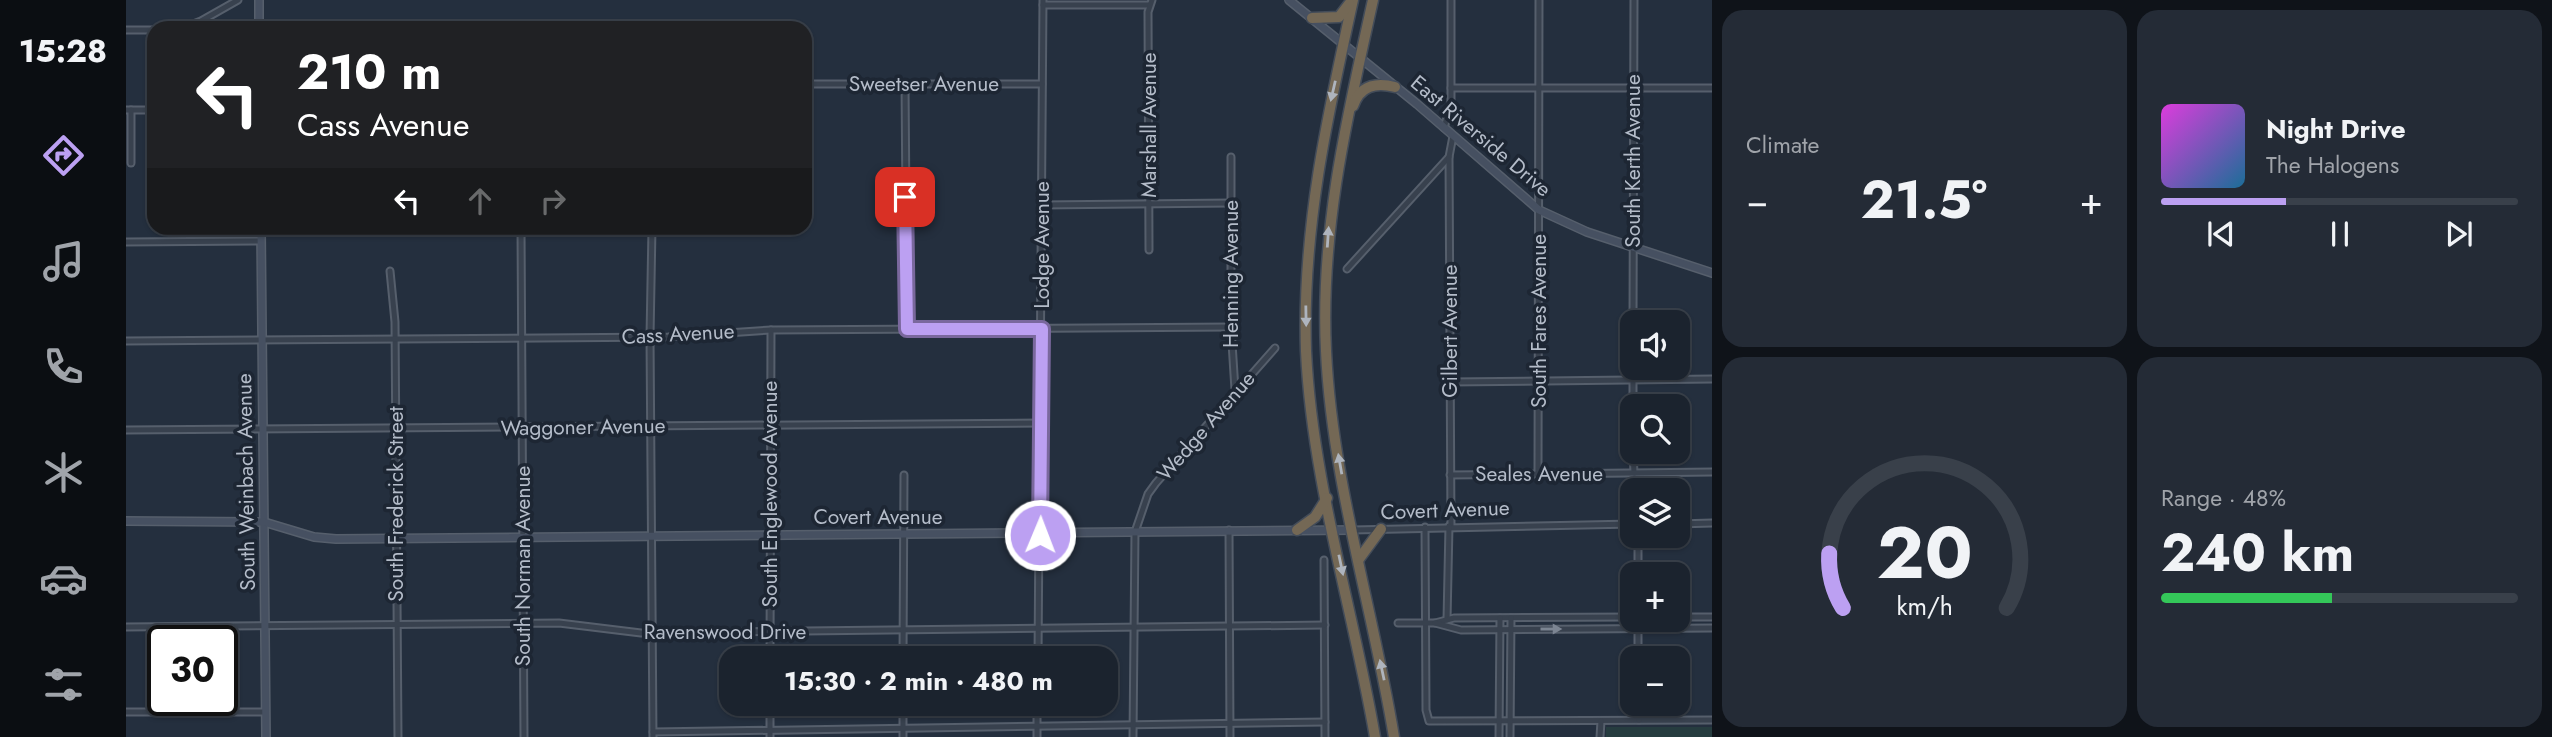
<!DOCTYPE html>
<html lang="en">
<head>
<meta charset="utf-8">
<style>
  :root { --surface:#1b232e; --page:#242b36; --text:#f1f3f6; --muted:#a0a4aa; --line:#39404a; --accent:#bca0f2 }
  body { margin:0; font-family:Jost,sans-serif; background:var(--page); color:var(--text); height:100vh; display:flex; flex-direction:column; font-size:26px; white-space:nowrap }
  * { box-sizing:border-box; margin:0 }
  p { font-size:23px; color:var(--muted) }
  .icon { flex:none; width:38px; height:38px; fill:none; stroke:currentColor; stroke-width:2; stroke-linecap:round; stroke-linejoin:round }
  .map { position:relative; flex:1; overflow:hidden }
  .side { display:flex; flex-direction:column; gap:10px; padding:10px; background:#0f1319; width:840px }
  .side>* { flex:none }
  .guide { position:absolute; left:21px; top:21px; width:665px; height:214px; border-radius:21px; box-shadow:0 2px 5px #0004,0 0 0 2px var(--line); background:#202124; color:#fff; overflow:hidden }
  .fabs { position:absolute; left:1494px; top:310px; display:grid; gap:14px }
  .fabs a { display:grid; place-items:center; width:70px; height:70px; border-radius:14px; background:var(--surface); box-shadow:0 2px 5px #0004,0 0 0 2px var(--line); font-size:35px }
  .speed { position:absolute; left:21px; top:625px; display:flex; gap:14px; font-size:35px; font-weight:700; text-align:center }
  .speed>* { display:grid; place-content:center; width:91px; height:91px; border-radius:50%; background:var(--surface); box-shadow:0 2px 5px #0004,0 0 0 2px var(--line); line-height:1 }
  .speed .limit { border:4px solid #111; border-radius:10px; background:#fff; color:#111 }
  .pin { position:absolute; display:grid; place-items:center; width:60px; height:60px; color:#fff; margin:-30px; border-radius:14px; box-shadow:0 4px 10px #0006 }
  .me { position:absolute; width:77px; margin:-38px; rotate:1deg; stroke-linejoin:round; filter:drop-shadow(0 0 5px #0008) }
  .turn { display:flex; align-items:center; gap:24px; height:147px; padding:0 35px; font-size:32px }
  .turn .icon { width:91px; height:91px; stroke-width:2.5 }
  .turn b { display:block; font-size:49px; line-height:60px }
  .lanes { display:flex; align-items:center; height:66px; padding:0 35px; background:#0003; justify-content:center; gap:35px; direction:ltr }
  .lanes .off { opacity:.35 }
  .big { font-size:52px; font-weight:700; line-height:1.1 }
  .side .tile { flex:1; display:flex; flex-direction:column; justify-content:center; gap:10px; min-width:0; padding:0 24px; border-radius:21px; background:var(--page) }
  .side .dial { align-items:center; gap:0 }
  .dial svg { height:182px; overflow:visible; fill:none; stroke:var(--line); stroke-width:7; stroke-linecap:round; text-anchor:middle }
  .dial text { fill:var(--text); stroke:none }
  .song { display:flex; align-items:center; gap:21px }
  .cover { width:84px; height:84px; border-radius:10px; background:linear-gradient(135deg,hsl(300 70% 55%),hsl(200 70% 35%)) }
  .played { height:7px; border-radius:4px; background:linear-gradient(90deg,var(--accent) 35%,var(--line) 35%) }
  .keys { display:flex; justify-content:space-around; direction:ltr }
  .heat { display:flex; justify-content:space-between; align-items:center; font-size:38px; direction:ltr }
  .charge { height:10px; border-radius:5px; background:linear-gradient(90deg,#34c759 48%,var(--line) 0) }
  .side .tiles { flex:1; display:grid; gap:10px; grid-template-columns:repeat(2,1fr) }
  .trip { position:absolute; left:593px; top:646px; width:399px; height:70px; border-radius:21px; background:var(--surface); box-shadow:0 2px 5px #0004,0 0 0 2px var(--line); font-weight:700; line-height:70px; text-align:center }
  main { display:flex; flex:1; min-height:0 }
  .dock { display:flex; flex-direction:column; width:126px; justify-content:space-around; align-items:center; background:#0b0e12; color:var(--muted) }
  .dock .icon { width:49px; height:49px }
  .dock .selected { color:var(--accent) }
  .dock b { font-size:32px; color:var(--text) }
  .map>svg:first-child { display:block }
</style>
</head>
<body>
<main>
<nav class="dock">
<b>15:28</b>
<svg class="icon selected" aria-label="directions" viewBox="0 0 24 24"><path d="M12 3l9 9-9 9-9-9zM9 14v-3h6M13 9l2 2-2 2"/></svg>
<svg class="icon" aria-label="music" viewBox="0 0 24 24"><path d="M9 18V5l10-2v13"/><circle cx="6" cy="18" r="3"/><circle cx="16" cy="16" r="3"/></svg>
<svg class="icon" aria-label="phone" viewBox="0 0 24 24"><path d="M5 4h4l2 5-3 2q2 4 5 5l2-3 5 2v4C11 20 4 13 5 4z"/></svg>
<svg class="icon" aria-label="climate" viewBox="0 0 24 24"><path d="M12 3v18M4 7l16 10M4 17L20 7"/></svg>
<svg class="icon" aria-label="car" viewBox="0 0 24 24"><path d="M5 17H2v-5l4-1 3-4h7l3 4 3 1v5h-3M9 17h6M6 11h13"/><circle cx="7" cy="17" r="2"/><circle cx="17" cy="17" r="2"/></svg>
<svg class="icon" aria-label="filters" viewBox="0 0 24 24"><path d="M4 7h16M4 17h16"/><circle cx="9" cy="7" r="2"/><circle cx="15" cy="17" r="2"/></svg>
</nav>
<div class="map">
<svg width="1586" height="737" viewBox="0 0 1586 737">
  <rect width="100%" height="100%" fill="#242f3e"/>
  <rect fill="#263c3f" x="1480" y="727" width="106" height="10"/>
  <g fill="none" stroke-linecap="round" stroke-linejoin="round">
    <g stroke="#565f6c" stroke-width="9">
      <g id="street">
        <path d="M917,5H1023"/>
        <path d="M57,28L75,21L112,0"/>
        <path d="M0,30H28"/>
        <path d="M779,83L781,329"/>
        <path d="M679,84H916"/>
        <path d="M1325,88H1586"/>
        <path d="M0,110H28"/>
        <path d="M1318,128L1325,103V0"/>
        <path d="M1105,157V327L1109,390"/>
        <path d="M5,163V110"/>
        <path d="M916,205L1105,203"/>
        <path d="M395,228L398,737"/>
        <path d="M526,228L524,337L527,737"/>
        <path d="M0,242L135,241"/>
        <path d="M1023,250L1022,12L1026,0"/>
        <path d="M1221,269L1323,157"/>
        <path d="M264,271L269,322L272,737"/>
        <path d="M1507,322L1508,0"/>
        <path d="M0,341L542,337L645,330L1105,327"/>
        <path d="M1507,368V406"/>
        <path d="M1324,382L1586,379"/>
        <path d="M0,430L915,423"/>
        <path d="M1507,452L1508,473"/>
        <path d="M1412,474L1413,0"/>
        <path d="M1324,475L1586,472"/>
        <path d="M1552,524L1586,523"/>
        <path d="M1325,526L1323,157L1327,136"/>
        <path d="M1299,527L1300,710L1303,721L1586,720"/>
        <path d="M1103,530L1104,737"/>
        <path d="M1227,530L1507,524"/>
        <path d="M1512,536V574"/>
        <path d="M1198,560L1199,737"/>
        <path d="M1552,617H1586"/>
        <path d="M1321,620L1323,526"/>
        <path d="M1512,620V658"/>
        <path d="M1272,623H1309L1328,618L1507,617"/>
        <path d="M1309,623L1335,630L1586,628"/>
        <path d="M0,627L433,623L515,633L1199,625"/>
        <path d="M644,658L645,330"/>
        <path d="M777,658L778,475"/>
        <path d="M912,658L917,0"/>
        <path d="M911,704V737"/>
        <path d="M1513,704V720"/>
        <path d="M0,712H139"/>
        <path d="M527,732L1199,722"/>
        <path d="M644,737V704"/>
        <path d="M777,737V704"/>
        <path d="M1007,737L1009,532L1022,494L1030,483L1149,348"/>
        <path d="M1373,737L1374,618"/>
        <path d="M1384,737L1385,618"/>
        <path d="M1474,737L1475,721"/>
      </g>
    </g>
    <g stroke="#565f6c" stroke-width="10">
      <g id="secondary">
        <path d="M133,0V28"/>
        <path d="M1163,0L1291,104L1413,210L1461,232L1586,273"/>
        <path d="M135,228L140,737"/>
        <path d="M0,521L138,522L188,537L210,539L1227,530"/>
      </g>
    </g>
    <g stroke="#434c59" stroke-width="13">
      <g id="highway">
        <path d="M1227,0C1201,117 1176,230 1180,351C1186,481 1227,609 1249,737"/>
        <path d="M1247,0C1221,117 1194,231 1200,351C1206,481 1247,609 1268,737"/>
        <path d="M1186,18L1213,17L1223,4"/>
        <path d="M1227,106C1234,86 1249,82 1269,87"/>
        <path d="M1171,530L1189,517L1201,498"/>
        <path d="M1233,559L1255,529"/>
      </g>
    </g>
    <use href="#street" stroke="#38414e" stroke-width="5"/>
    <use href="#secondary" stroke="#465061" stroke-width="7"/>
    <use href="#highway" stroke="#746855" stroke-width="10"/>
  </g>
  <defs><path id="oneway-solid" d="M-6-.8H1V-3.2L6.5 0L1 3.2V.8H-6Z" transform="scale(1.75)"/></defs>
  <g fill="#aeb4bd">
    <use href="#oneway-solid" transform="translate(1207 91) rotate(103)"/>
    <use href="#oneway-solid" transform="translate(1202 237) rotate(-86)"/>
    <use href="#oneway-solid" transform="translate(1180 316) rotate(89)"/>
    <use href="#oneway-solid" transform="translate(1214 464) rotate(-100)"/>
    <use href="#oneway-solid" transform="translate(1215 565) rotate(78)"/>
    <use href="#oneway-solid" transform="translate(1256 670) rotate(-102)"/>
  </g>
  <use fill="#7c8592" href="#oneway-solid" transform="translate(1425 629)"/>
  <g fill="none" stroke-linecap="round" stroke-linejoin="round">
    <g stroke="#7a689d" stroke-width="18">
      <path id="route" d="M779,197L781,329H916L914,535"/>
    </g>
    <use href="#route" stroke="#bca0f2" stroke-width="12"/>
  </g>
  <g text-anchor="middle" stroke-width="7" stroke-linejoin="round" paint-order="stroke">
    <g font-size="21" fill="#b4bcc9" stroke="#1d2633">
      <text x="798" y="91">Sweetser Avenue</text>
      <text transform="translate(1023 125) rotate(-90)" y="7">Marshall Avenue</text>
      <text transform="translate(1355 136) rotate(40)" y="7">East Riverside Drive</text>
      <text transform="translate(1507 161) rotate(-90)" y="7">South Kerth Avenue</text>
      <text transform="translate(916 245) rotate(-90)" y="7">Lodge Avenue</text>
      <text transform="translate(1105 274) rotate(-90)" y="7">Henning Avenue</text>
      <text transform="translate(1413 321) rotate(-90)" y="7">South Fares Avenue</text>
      <text transform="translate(1324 331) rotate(-90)" y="7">Gilbert Avenue</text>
      <text transform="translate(552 334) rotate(-3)" y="7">Cass Avenue</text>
      <text transform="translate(1080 426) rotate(-49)" y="7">Wedge Avenue</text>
      <text transform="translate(457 427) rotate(-1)" y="7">Waggoner Avenue</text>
      <text x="1413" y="481">Seales Avenue</text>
      <text transform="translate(120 482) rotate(-91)" y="7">South Weinbach Avenue</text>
      <text transform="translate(644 494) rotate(-90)" y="7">South Englewood Avenue</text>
      <text transform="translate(270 504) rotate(-90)" y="7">South Frederick Street</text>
      <text transform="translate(1319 510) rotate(-2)" y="7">Covert Avenue</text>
      <text x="752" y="524">Covert Avenue</text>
      <text transform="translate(397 566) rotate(-90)" y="7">South Norman Avenue</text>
      <text x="599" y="639">Ravenswood Drive</text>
    </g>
  </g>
</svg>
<div class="fabs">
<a><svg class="icon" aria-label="sound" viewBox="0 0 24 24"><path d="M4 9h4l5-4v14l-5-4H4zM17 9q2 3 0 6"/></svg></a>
<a><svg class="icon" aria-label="search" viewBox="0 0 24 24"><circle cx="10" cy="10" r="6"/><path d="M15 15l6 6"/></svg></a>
<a><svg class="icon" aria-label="layers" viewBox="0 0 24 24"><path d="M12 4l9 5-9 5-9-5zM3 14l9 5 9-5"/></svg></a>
<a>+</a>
<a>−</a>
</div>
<div class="speed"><div class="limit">30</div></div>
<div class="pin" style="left:779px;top:197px;background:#d93025"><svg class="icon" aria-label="arrive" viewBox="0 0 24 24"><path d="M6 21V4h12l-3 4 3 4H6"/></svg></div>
<svg class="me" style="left:914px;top:535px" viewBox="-20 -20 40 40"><circle r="17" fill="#bca0f2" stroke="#fff" stroke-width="3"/><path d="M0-11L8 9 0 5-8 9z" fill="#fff"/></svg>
<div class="trip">15:30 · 2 min · 480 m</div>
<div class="guide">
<div class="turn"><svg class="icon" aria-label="left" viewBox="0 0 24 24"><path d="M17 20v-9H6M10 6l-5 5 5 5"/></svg><div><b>210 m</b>Cass Avenue</div></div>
<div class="lanes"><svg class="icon" aria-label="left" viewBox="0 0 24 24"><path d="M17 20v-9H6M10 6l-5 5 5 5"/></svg><svg class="icon off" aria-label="ahead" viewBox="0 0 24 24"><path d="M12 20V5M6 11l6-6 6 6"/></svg><svg class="icon off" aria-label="right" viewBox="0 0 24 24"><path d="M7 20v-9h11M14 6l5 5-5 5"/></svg></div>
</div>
</div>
<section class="side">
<div class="tiles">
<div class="tile"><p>Climate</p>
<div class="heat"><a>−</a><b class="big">21.5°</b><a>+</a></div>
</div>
<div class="tile">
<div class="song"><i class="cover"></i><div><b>Night Drive</b><p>The Halogens</p></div></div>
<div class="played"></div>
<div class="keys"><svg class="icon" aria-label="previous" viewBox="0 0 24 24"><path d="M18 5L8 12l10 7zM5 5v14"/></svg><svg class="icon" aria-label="pause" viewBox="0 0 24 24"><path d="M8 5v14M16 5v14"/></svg><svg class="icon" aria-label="next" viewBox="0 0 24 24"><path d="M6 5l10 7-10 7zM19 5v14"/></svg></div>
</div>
<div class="tile dial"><svg viewBox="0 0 100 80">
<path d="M14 69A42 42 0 1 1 86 69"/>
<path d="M14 69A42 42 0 0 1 8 45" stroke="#bca0f2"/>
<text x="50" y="56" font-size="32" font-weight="700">20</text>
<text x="50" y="72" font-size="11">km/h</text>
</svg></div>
<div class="tile"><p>Range · 48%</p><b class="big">240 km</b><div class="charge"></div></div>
</div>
</section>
</main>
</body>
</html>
